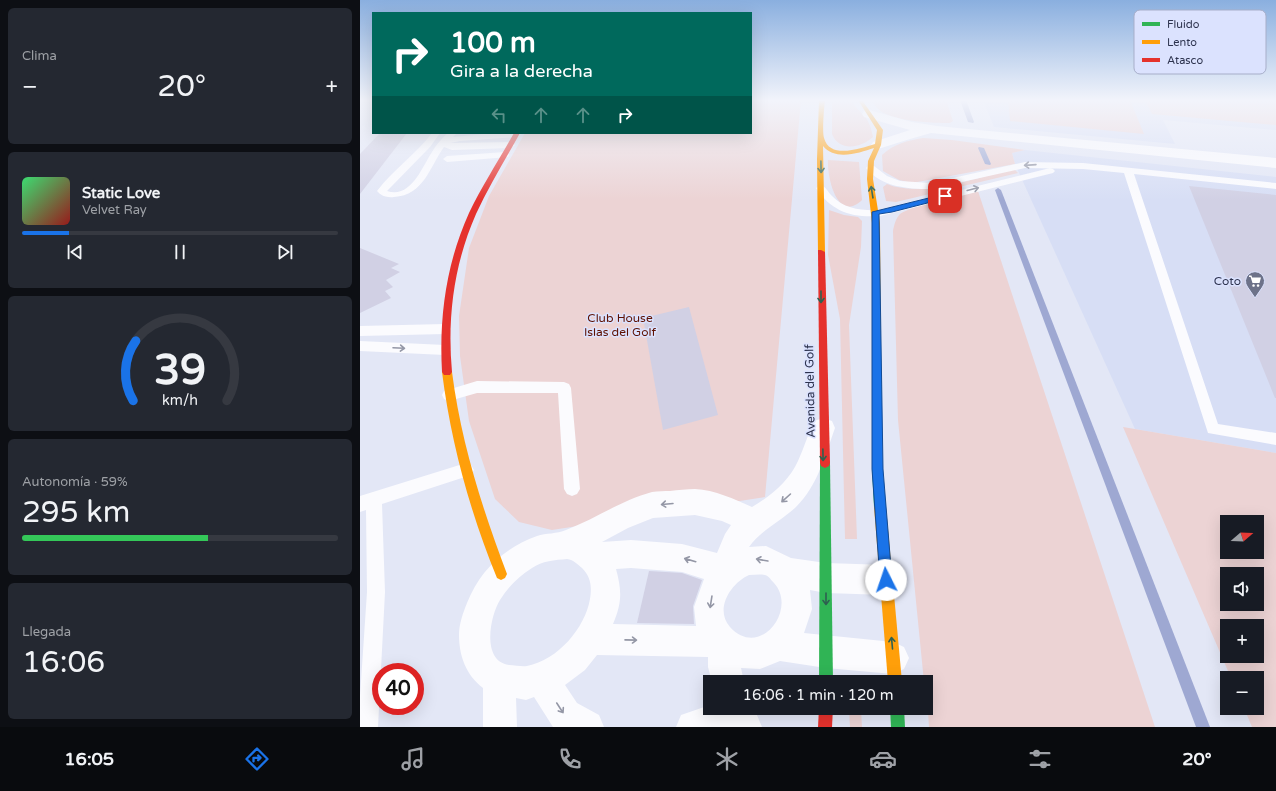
<!DOCTYPE html>
<html lang="es">
<head>
<meta charset="utf-8">
<style>
  :root { --surface:#171b24; --page:#242831; --text:#f1f3f6; --muted:#9ea1a6; --line:#363941; --accent:#1a73e8 }
  body { margin:0; font-family:"Varela Round",sans-serif; background:var(--page); color:var(--text); height:100vh; display:flex; flex-direction:column; font-size:15px; white-space:nowrap }
  * { box-sizing:border-box; margin:0 }
  p { font-size:13px; color:var(--muted) }
  .icon { flex:none; width:22px; height:22px; fill:none; stroke:currentColor; stroke-width:2; stroke-linecap:round; stroke-linejoin:round }
  .map { position:relative; flex:1; overflow:hidden }
  .sheet { display:flex; flex-direction:column; gap:8px; padding:8px; background:#0d0f14; width:360px }
  .sheet>* { flex:none }
  .hud { position:absolute; left:12px; top:12px; width:380px; height:122px; border-radius:0px; box-shadow:0 4px 16px #0002; background:#00695c; color:#fff; overflow:hidden }
  .needle { width:26px; rotate:71deg }
  .buttons { position:absolute; left:860px; top:515px; display:grid; gap:8px }
  .buttons a { display:grid; place-items:center; width:44px; height:44px; border-radius:0px; background:var(--surface); box-shadow:0 4px 16px #0002; font-size:20px }
  .speed { position:absolute; left:12px; top:663px; display:flex; gap:8px; font-size:20px; font-weight:700; text-align:center }
  .speed>* { display:grid; place-content:center; width:52px; height:52px; border-radius:50%; background:var(--surface); box-shadow:0 4px 16px #0002; line-height:1 }
  .speed .limit { border:6px solid #d22; background:#fff; color:#111 }
  .pin { position:absolute; display:grid; place-items:center; width:34px; height:34px; color:#fff; margin:-17px; border-radius:8px; box-shadow:0 2px 6px #0006 }
  .me { position:absolute; width:44px; margin:-22px; rotate:356deg; stroke-linejoin:round; filter:drop-shadow(0 0 3px #0008) }
  .turn { display:flex; align-items:center; gap:14px; height:84px; padding:0 12px; font-size:18px }
  .turn .icon { width:52px; height:52px; stroke-width:2.5 }
  .turn b { display:block; font-size:28px; line-height:34px }
  .lanes { display:flex; align-items:center; height:38px; padding:0 12px; background:#0003; justify-content:center; gap:20px; direction:ltr }
  .lanes .off { opacity:.35 }
  .big { font-size:30px; font-weight:600; line-height:1.1 }
  .sheet .widget { flex:1; display:flex; flex-direction:column; justify-content:center; gap:6px; min-width:0; padding:0 14px; border-radius:6px; background:var(--page) }
  .sheet .dial { align-items:center; gap:0 }
  .dial svg { height:104px; overflow:visible; fill:none; stroke:var(--line); stroke-width:7; stroke-linecap:round; text-anchor:middle }
  .dial text { fill:var(--text); stroke:none }
  .song { display:flex; align-items:center; gap:12px }
  .cover { width:48px; height:48px; border-radius:6px; background:linear-gradient(135deg,hsl(140 70% 55%),hsl(0 70% 35%)) }
  .played { height:4px; border-radius:2px; background:linear-gradient(90deg,var(--accent) 15%,var(--line) 15%) }
  .keys { display:flex; justify-content:space-around; direction:ltr }
  .heat { display:flex; justify-content:space-between; align-items:center; font-size:22px; direction:ltr }
  .charge { height:6px; border-radius:3px; background:linear-gradient(90deg,#34c759 59%,var(--line) 0) }
  .trip { position:absolute; left:343px; top:675px; width:230px; height:40px; border-radius:0px; background:var(--surface); box-shadow:0 4px 16px #0002; font-weight:600; line-height:40px; text-align:center }
  .dock { display:flex; height:64px; justify-content:space-around; align-items:center; background:#090b0e; color:var(--muted) }
  .dock .icon { width:28px; height:28px }
  .dock .active { color:var(--accent) }
  .dock b { font-size:18px; color:var(--text) }
  main { display:flex; flex:1; min-height:0 }
  .map>svg:first-child { display:block }
</style>
</head>
<body>
<main>
<section class="sheet">
<div class="widget"><p>Clima</p>
<div class="heat"><a>−</a><b class="big">20°</b><a>+</a></div>
</div>
<div class="widget">
<div class="song"><i class="cover"></i><div><b>Static Love</b><p>Velvet Ray</p></div></div>
<div class="played"></div>
<div class="keys"><svg class="icon" aria-label="previous" viewBox="0 0 24 24"><path d="M18 5L8 12l10 7zM5 5v14"/></svg><svg class="icon" aria-label="pause" viewBox="0 0 24 24"><path d="M8 5v14M16 5v14"/></svg><svg class="icon" aria-label="next" viewBox="0 0 24 24"><path d="M6 5l10 7-10 7zM19 5v14"/></svg></div>
</div>
<div class="widget dial"><svg viewBox="0 0 100 80">
<path d="M14 69A42 42 0 1 1 86 69"/>
<path d="M14 69A42 42 0 0 1 16 23" stroke="#1a73e8"/>
<text x="50" y="56" font-size="32" font-weight="700">39</text>
<text x="50" y="72" font-size="11">km/h</text>
</svg></div>
<div class="widget"><p>Autonomía · 59%</p><b class="big">295 km</b><div class="charge"></div></div>
<div class="widget"><p>Llegada</p><b class="big">16:06</b></div>
</section>
<div class="map">
<svg width="916" height="727" viewBox="0 0 916 727">
  <rect width="100%" height="100%" fill="#e3e7f6"/>
  <g fill="#d7def5">
    <path d="M623,100H916V130L803,120L815,144L634,127Z"/>
    <path d="M665,150L916,177V453L775,429L655,164L652,153Z"/>
  </g>
  <g fill="#ecd3d4" fill-rule="evenodd">
    <path d="M391,100H441L405,497L192,530L159,522L135,499L109,421L100,356L99,316L109,248L129,196L165,133H391Z"/>
    <path d="M472,100H490C502,116 509,115 513,137C501,148 479,152 472,134Z"/>
    <path d="M513,100H586L593,121L590,123C573,123 516,122 513,100Z"/>
    <path d="M648,100H770L784,134L650,121Z"/>
    <path d="M785,100H916V125L792,114Z"/>
    <path d="M563,138L592,140L665,150L652,153L655,164L552,183L539,180L523,171L522,155C535,143 547,141 563,138Z"/>
    <path d="M468,160L499,162L502,200C477,224 467,177 468,160Z"/>
    <path d="M654,169L658,173L536,202L526,201L523,187L527,184C560,198 619,177 654,169Z"/>
    <path d="M618,191L795,727H569L566,682H564L538,420L533,231C534,225 536,218 540,214C550,206 603,195 618,191Z"/>
    <path d="M469,210L484,215L498,217L502,221L501,247L489,325L497,539H485L480,319L468,255Z"/>
    <path d="M763,427L916,453V727H892L884,708H897V678H871ZM867,522H897V552H867ZM867,574H897V604H867ZM867,626H897V656H867Z"/>
    <path d="M489,710H501L502,727H490Z"/>
  </g>
  <g fill="none" stroke-linecap="round" stroke-linejoin="round">
    <g fill="#9ea8d2" fill-rule="evenodd">
      <path d="M600,100H606L614,122L613,123L608,122Z"/>
      <path d="M619,147L624,148L631,164L630,165L625,164L618,148Z"/>
      <path d="M638,188L641,190L850,727H836L635,190Z"/>
    </g>
  </g>
  <g fill="#d1d0e4">
    <path d="M20,133H47L0,194V154Z"/>
    <path d="M829,186L916,195V398H915Z"/>
    <path d="M0,248L39,264L31,268L40,272L26,280L33,287L25,291L31,298L0,313Z"/>
    <path d="M329,307L358,415L303,430L283,318Z"/>
    <path d="M289,571L322,573L342,580L333,606L334,624L277,623Z"/>
  </g>
  <g fill="none" stroke-linecap="round" stroke-linejoin="round">
    <g fill="#fbfbfe" fill-rule="evenodd">
      <path d="M72,133H80L70,147L27,191C51,199 62,167 72,152C76,145 81,139 88,133H97L93,137L135,133L161,134L157,137L100,141L90,143L151,142L155,145L151,148L92,150L84,147C69,168 64,195 34,197C27,198 21,196 17,191C33,170 56,154 72,133Z"/>
      <path d="M145,152L148,153L149,155L148,157L87,162L83,159L87,156Z"/>
      <path d="M665,162L723,163L916,183V189L774,174L858,424L916,433V445L848,433L764,173L723,169L665,168L570,189C548,189 521,187 506,168L508,166H514L527,176L540,181L570,183Z"/>
      <path d="M690,168L693,169L695,171L693,173L520,216C492,218 472,212 456,188L461,185C466,187 468,192 472,196C484,209 503,211 520,210Z"/>
      <path d="M85,324L89,326L91,329L89,332L85,334L0,336V326Z"/>
      <path d="M0,341L85,345L89,347L91,350L89,353L85,355L0,351Z"/>
      <path d="M117,381L204,382L209,384L211,388L220,489L217,494L212,496L207,494L204,489L198,393H117L89,401L84,399L82,395L84,391Z"/>
      <path d="M106,463L111,465L114,470L111,475L22,504L25,592L18,727H0V696L7,592L6,510L0,512V496Z"/>
    </g>
    <g fill="#fbfbfe" fill-rule="evenodd">
      <path d="M509,110L552,122L577,126L916,158V168L571,133L550,139L518,149L513,148L511,145L513,142L550,130L504,117L502,114L504,111Z"/>
      <path d="M463,418L472,421L475,428C465,456 458,485 436,507C420,522 402,529 389,547L406,546L431,558L466,563L526,565L536,570L541,580L536,590L526,595L466,593L450,590L452,609L444,633L533,642L544,647L549,658L544,669L533,674L466,668L420,661L400,669L381,668L384,682H352L348,667V657L237,655L225,670L205,685L217,703L239,715L244,727H193L174,697L166,700L156,698L157,727H123V688C106,675 99,656 99,635C99,624 103,613 107,603C120,570 144,548 177,536C186,533 197,534 206,530C235,519 262,500 292,492C298,491 305,491 310,491C318,490 327,489 335,489C355,490 374,499 392,507C411,496 429,481 438,461C444,448 448,434 454,421ZM335,515L362,521L371,525L365,534L357,553L322,544L271,540L242,542L268,528L293,518ZM207,559C214,560 217,564 222,568C231,577 232,587 230,599C225,628 198,660 167,666C162,667 155,665 149,665C121,661 130,616 140,600C148,587 159,576 172,568C182,561 195,560 207,559ZM271,568L322,572L344,579L334,607L336,626L253,624C262,603 262,591 256,569ZM389,575C394,575 400,574 405,575C409,576 411,580 414,583C438,609 400,660 370,627C354,609 371,583 389,575Z"/>
      <path d="M350,705V708H394L402,727H316L321,715Z"/>
    </g>
    <g fill="#30b455" fill-rule="evenodd">
      <path d="M517,351L520,352L521,354L522,469L526,507L524,511L520,512L516,511L514,507L512,469L513,354L514,352Z"/>
      <path d="M465,458L469,460L470,463L473,682H459L460,463L461,460Z"/>
      <path d="M530,708H544L545,727H531Z"/>
    </g>
    <g fill="#ff9f0a" fill-rule="evenodd">
      <path d="M459,100H465C464,108 462,132 464,138C470,160 501,148 515,144L517,130L498,100H502L523,130L521,145L514,161L513,179L520,223L521,354L520,356H514L513,354L512,223L507,179L508,161L514,148C499,153 475,161 463,146L465,252L461,254H458L457,159Z"/>
      <path d="M87,368L90,369L92,372C101,442 122,508 147,574L145,578L141,580L137,578C110,512 91,443 82,372L84,369Z"/>
      <path d="M520,502L524,503L526,507L542,682H528L514,507L516,503Z"/>
    </g>
    <g fill="#e5322d" fill-rule="evenodd">
      <path d="M154,133H160C145,160 129,186 116,214C94,264 87,317 92,372L90,375H84L82,372C79,317 86,264 109,213C122,186 139,160 154,133Z"/>
      <path d="M458,250H461L465,252L470,463L469,466L465,468L461,466L460,463Z"/>
      <path d="M459,708H473L472,727H458Z"/>
    </g>
  </g>
  <defs><path id="oneway-shaft" d="M-6 0H5M1.5-3L5.5 0L1.5 3" fill="none" stroke-width="1.6" stroke-linecap="round" stroke-linejoin="round"/></defs>
  <g stroke="#9497a6">
    <use href="#oneway-shaft" transform="translate(670 165) rotate(176)"/>
    <use href="#oneway-shaft" transform="translate(613 189) rotate(-14)"/>
    <use href="#oneway-shaft" transform="translate(39 348) rotate(3)"/>
    <use href="#oneway-shaft" transform="translate(426 498) rotate(138)"/>
    <use href="#oneway-shaft" transform="translate(307 504) rotate(175)"/>
    <use href="#oneway-shaft" transform="translate(330 560) rotate(-164)"/>
    <use href="#oneway-shaft" transform="translate(402 560) rotate(-170)"/>
    <use href="#oneway-shaft" transform="translate(351 602) rotate(99)"/>
    <use href="#oneway-shaft" transform="translate(271 640) rotate(1)"/>
    <use href="#oneway-shaft" transform="translate(200 708) rotate(57)"/>
  </g>
  <g stroke="#2e6050">
    <use href="#oneway-shaft" transform="translate(461 167) rotate(89)"/>
    <use href="#oneway-shaft" transform="translate(512 192) rotate(-99)"/>
    <use href="#oneway-shaft" transform="translate(461 297) rotate(90)"/>
    <use href="#oneway-shaft" transform="translate(463 455) rotate(89)"/>
    <use href="#oneway-shaft" transform="translate(466 599) rotate(90)"/>
    <use href="#oneway-shaft" transform="translate(532 643) rotate(-95)"/>
  </g>
  <linearGradient id="sky" x2="0" y2="1"><stop stop-color="#8aafdf"/><stop offset="0.5" stop-color="#f2f4fb"/><stop offset="1" stop-color="#f2f4fb" stop-opacity="0"/></linearGradient>
  <rect width="916" height="201" fill="url(#sky)"/>
  <path fill="#1a73e8" stroke="#114b97" d="M585,194L588,196L587,198L532,212L519,214L523,469L532,580L530,585L526,586L522,585L520,580L512,469V212Z"/>
  <defs>
    <g id="supermarket-pin" transform="scale(1)"><path d="M0 17L-7.5 6A9.5 9.5 0 1 1 7.5 6Z" fill="#6d7289" stroke="#dbe2fe"/><path d="M-6-5.5h2.5l.6 2H6L4.5 2H-2.5L-4.4-4H-6ZM-1.5 3.2a1.3 1.3 0 1 0 .1 0ZM3 3.2a1.3 1.3 0 1 0 .1 0Z" fill="#fff"/></g>
  </defs>
  <g fill-rule="evenodd">
    <use href="#supermarket-pin" x="895" y="281"/>
  </g>
  <g text-anchor="middle" stroke-width="3" stroke-linejoin="round" paint-order="stroke">
    <g font-size="12" fill="#2d334e" stroke="#dbe2fe" text-anchor="end">
      <text x="881" y="285">Coto</text>
    </g>
    <g font-size="12" fill="#5f1102" stroke="#dbe2fe">
      <text x="260" y="322">Club House<tspan x="260" dy="14">Islas del Golf</tspan></text>
    </g>
    <g font-size="12" fill="#2d334e" stroke="#dbe2fe">
      <text transform="translate(450 391) rotate(-91)" y="4">Avenida del Golf</text>
    </g>
  </g>
  <rect x="774" y="10" width="132" height="64" rx="6" fill="#dbe2fe" stroke="#a7aec9" stroke-width="1"/>
  <rect x="782" y="22" width="18" height="4" fill="#30b455"/>
  <rect x="782" y="40" width="18" height="4" fill="#ff9f0a"/>
  <rect x="782" y="58" width="18" height="4" fill="#e5322d"/>
  <g font-size="11" fill="#2d334e">
    <text x="807" y="28">Fluido</text>
    <text x="807" y="46">Lento</text>
    <text x="807" y="64">Atasco</text>
  </g>
</svg>
<div class="buttons">
<a><svg class="needle" viewBox="-14 -14 28 28"><path d="M0-13l5 13h-10z" fill="#e53935"/><path d="M0 13l5-13h-10z" fill="#9ea1a6"/></svg></a>
<a><svg class="icon" aria-label="sound" viewBox="0 0 24 24"><path d="M4 9h4l5-4v14l-5-4H4zM17 9q2 3 0 6"/></svg></a>
<a>+</a>
<a>−</a>
</div>
<div class="speed"><div class="limit">40</div></div>
<div class="pin" style="left:585px;top:196px;background:#d93025"><svg class="icon" aria-label="arrive" viewBox="0 0 24 24"><path d="M6 21V4h12l-3 4 3 4H6"/></svg></div>
<svg class="me" style="left:526px;top:580px" viewBox="-20 -20 40 40"><circle r="19" fill="#fff"/><path d="M0-13L10 11 0 6-10 11z" fill="#1a73e8"/></svg>
<div class="trip">16:06 · 1 min · 120 m</div>
<div class="hud">
<div class="turn"><svg class="icon" aria-label="right" viewBox="0 0 24 24"><path d="M7 20v-9h11M14 6l5 5-5 5"/></svg><div><b>100 m</b>Gira a la derecha</div></div>
<div class="lanes"><svg class="icon off" aria-label="left" viewBox="0 0 24 24"><path d="M17 20v-9H6M10 6l-5 5 5 5"/></svg><svg class="icon off" aria-label="ahead" viewBox="0 0 24 24"><path d="M12 20V5M6 11l6-6 6 6"/></svg><svg class="icon off" aria-label="ahead" viewBox="0 0 24 24"><path d="M12 20V5M6 11l6-6 6 6"/></svg><svg class="icon" aria-label="right" viewBox="0 0 24 24"><path d="M7 20v-9h11M14 6l5 5-5 5"/></svg></div>
</div>
</div>
</main>
<nav class="dock">
<b>16:05</b>
<svg class="icon active" aria-label="directions" viewBox="0 0 24 24"><path d="M12 3l9 9-9 9-9-9zM9 14v-3h6M13 9l2 2-2 2"/></svg>
<svg class="icon" aria-label="music" viewBox="0 0 24 24"><path d="M9 18V5l10-2v13"/><circle cx="6" cy="18" r="3"/><circle cx="16" cy="16" r="3"/></svg>
<svg class="icon" aria-label="phone" viewBox="0 0 24 24"><path d="M5 4h4l2 5-3 2q2 4 5 5l2-3 5 2v4C11 20 4 13 5 4z"/></svg>
<svg class="icon" aria-label="climate" viewBox="0 0 24 24"><path d="M12 3v18M4 7l16 10M4 17L20 7"/></svg>
<svg class="icon" aria-label="car" viewBox="0 0 24 24"><path d="M5 17H2v-5l4-1 3-4h7l3 4 3 1v5h-3M9 17h6M6 11h13"/><circle cx="7" cy="17" r="2"/><circle cx="17" cy="17" r="2"/></svg>
<svg class="icon" aria-label="filters" viewBox="0 0 24 24"><path d="M4 7h16M4 17h16"/><circle cx="9" cy="7" r="2"/><circle cx="15" cy="17" r="2"/></svg>
<b>20°</b>
</nav>
</body>
</html>
